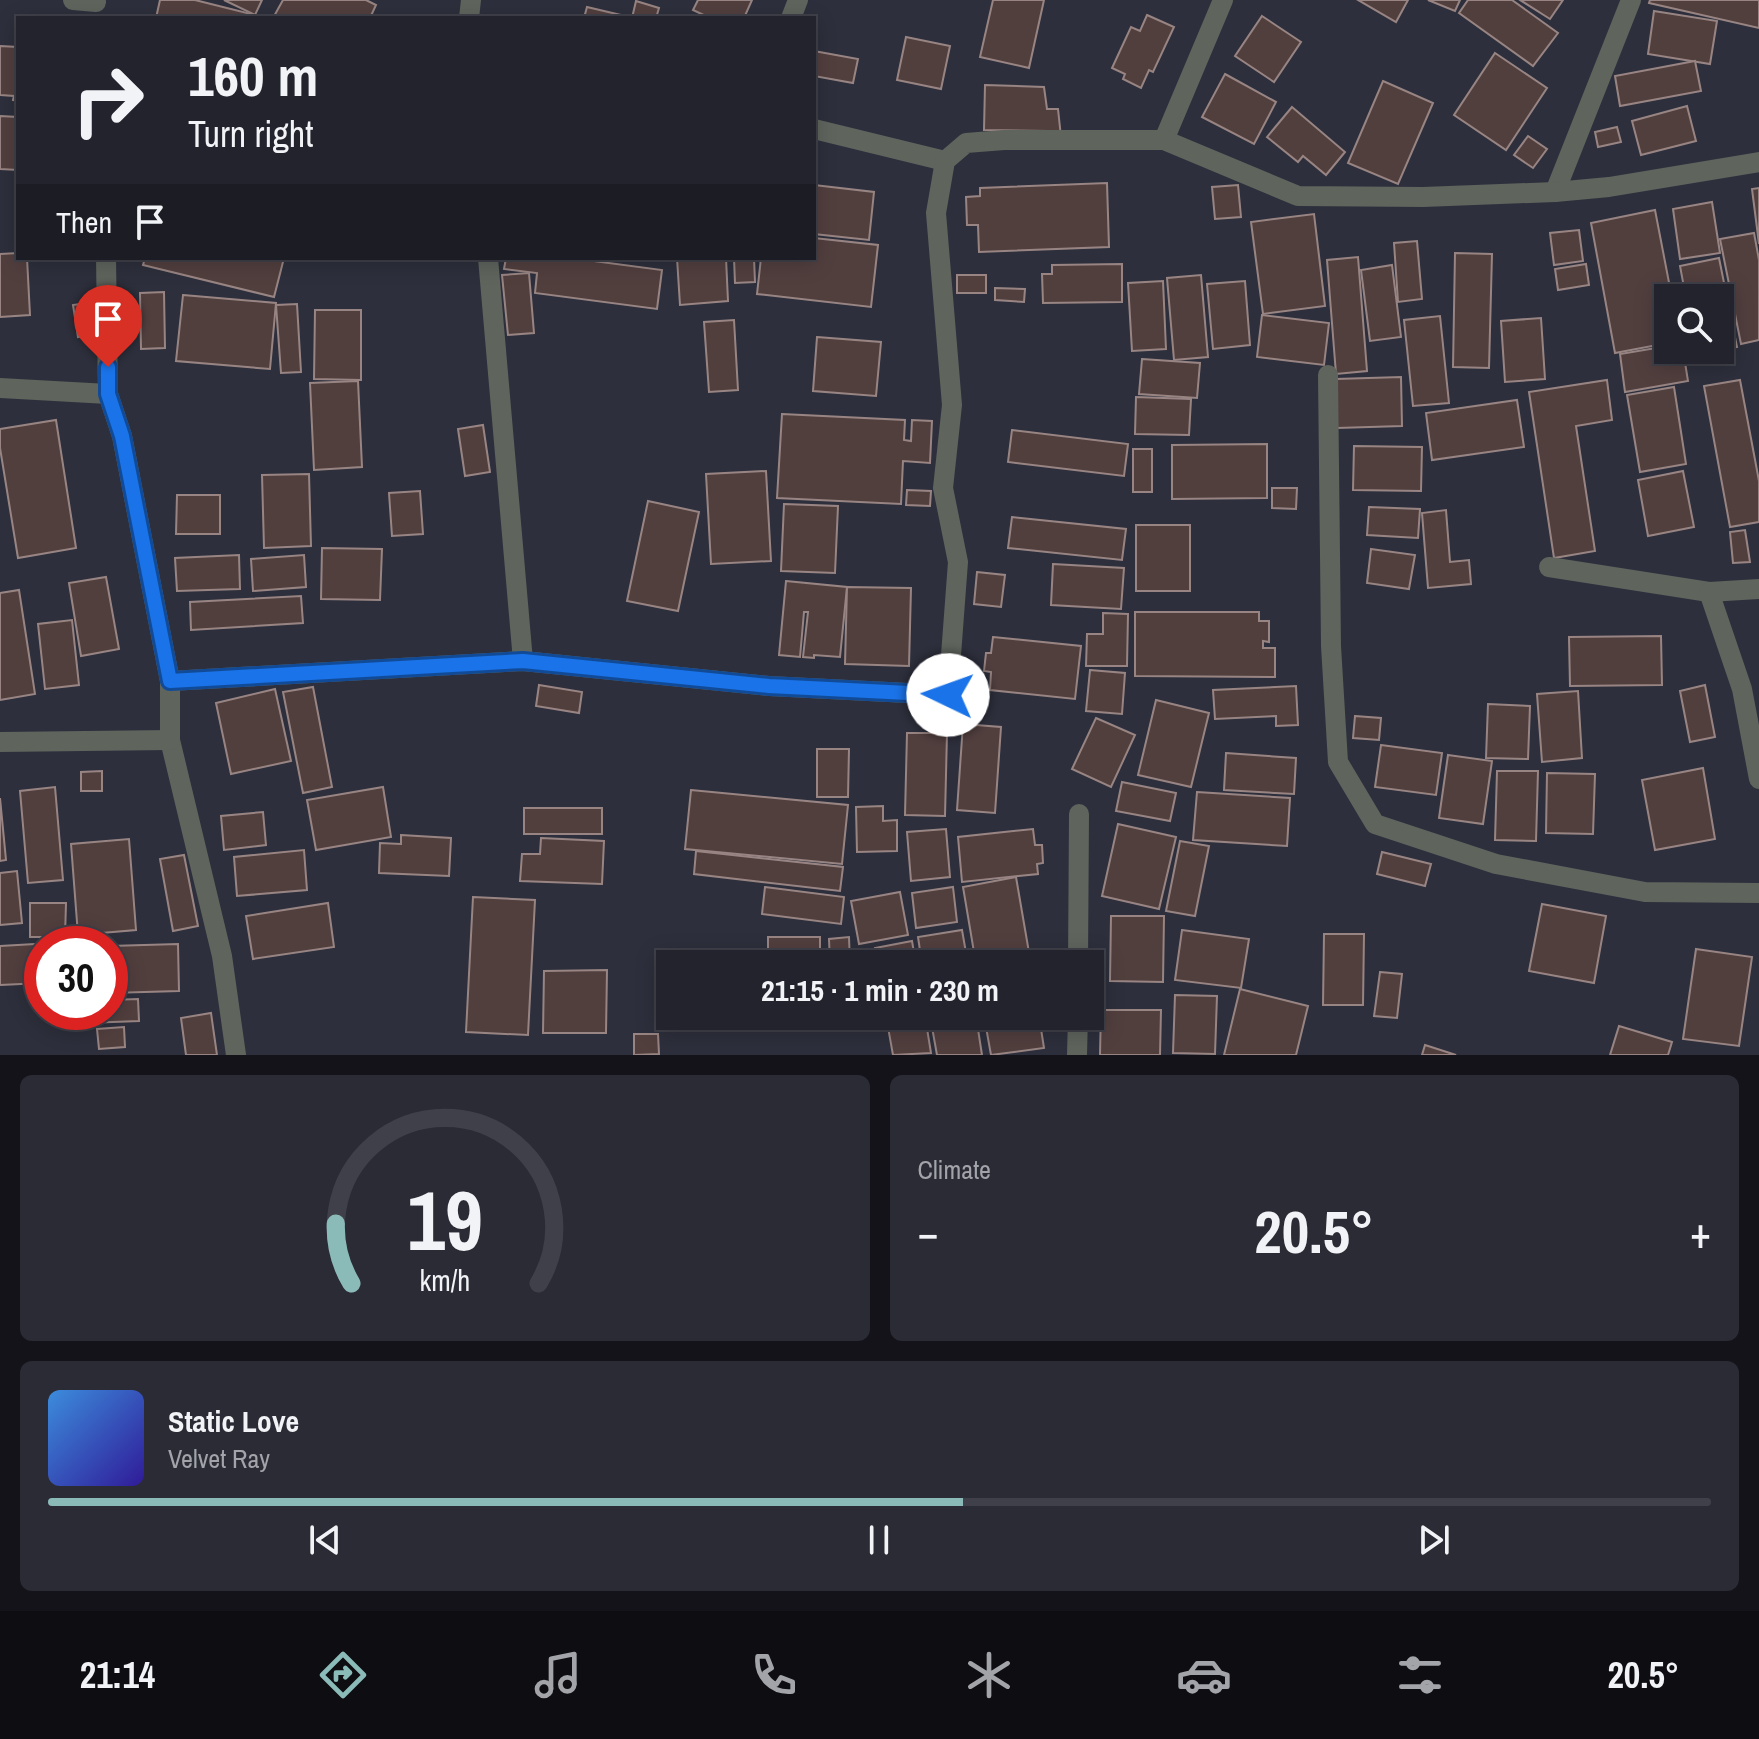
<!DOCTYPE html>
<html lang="en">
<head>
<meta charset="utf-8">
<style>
  :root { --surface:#22232d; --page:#2a2b35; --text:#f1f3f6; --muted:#a2a4aa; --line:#3f4049; --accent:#8bbbb9 }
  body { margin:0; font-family:"Archivo Narrow",sans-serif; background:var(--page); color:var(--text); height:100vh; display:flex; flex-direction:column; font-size:30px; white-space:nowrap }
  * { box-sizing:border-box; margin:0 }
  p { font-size:26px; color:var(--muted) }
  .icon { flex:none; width:44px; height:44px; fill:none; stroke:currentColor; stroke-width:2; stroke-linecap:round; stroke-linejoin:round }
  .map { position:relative; height:1055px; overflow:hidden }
  .drawer { display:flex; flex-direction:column; gap:20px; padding:20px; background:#131319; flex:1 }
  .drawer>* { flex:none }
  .guide { position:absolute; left:16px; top:16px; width:800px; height:244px; border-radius:0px; box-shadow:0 4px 20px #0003,0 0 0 2px var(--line); background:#22232d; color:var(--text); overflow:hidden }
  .fabs { position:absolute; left:1654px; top:284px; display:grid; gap:16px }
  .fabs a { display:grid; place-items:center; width:80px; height:80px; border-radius:0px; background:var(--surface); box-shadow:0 4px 20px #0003,0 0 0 2px var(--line); font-size:40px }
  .speed { position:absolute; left:24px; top:926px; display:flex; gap:16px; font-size:40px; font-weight:700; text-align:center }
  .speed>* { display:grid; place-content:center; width:104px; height:104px; border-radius:50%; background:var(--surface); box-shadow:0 4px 20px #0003,0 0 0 2px var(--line); line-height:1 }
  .speed .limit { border:12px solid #d22; background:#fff; color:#111 }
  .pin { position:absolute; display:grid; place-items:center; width:68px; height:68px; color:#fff; margin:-82px -34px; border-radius:50% 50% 50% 0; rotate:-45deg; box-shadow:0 0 8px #0007 }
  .pin .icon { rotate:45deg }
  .me { position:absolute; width:88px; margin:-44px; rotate:273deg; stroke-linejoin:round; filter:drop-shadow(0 0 6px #0008) }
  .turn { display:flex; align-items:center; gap:28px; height:168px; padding:0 40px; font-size:36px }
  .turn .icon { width:104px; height:104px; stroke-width:2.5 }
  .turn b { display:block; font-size:56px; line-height:68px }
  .then { display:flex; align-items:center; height:76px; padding:0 40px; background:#0003; gap:16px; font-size:30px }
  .big { font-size:60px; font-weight:700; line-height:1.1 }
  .drawer .widget { flex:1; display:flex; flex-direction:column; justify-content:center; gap:12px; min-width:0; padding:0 28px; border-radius:12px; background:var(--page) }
  .drawer .dial { align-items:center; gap:0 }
  .dial svg { height:208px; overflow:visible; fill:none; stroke:var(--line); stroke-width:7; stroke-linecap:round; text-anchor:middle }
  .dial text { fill:var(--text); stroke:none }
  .song { display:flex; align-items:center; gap:24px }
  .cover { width:96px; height:96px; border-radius:12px; background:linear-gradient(135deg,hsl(210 70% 55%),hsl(250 70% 35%)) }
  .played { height:8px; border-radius:4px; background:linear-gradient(90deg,var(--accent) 55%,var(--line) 55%) }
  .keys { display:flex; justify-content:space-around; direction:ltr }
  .heat { display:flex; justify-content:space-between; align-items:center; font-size:44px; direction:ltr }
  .drawer .tiles { flex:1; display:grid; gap:20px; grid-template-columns:1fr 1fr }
  .widget:last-child { grid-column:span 2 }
  .trip { position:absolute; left:656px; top:950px; width:448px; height:80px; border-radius:0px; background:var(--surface); box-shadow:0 4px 20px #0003,0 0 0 2px var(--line); font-weight:700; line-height:80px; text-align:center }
  .menu { display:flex; height:128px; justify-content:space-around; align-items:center; background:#0e0e12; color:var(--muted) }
  .menu .icon { width:56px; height:56px }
  .menu .current { color:var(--accent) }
  .menu b { font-size:36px; color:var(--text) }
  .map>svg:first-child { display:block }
</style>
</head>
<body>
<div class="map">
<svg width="1759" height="1055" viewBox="0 0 1759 1055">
  <rect width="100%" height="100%" fill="#2d2f3c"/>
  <g fill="#513f3e" stroke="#988583" stroke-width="2">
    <path d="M160,0H195L255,15L254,18H156Z"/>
    <path d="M224,0H262L255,15Z"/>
    <path d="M283,0H366L376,5L370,18H273Z"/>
    <path d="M698,0H752L744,18H710L693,10Z"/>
    <path d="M993,0H1044L1029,68L980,57Z"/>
    <path d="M1358,0H1408L1396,22Z"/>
    <path d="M1428,0H1460L1455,11Z"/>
    <path d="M1468,0H1512L1558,33L1533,66L1459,13Z"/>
    <path d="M1520,0H1563L1550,19Z"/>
    <path d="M1650,0H1759V28L1649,3Z"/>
    <path d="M636,1L659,8L656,18H632Z"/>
    <path d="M587,7L621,15L620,18H584Z"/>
    <path d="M1654,11L1717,21L1710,64L1648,54Z"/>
    <path d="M1147,15L1174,27L1153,72L1149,70L1141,88L1123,79L1125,74L1112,68L1131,27L1140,31Z"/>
    <path d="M1262,16L1301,42L1274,82L1235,56Z"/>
    <path d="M906,37L950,46L941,89L897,80Z"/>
    <path d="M0,46L18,47V101L13,100L14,96L0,95Z"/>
    <path d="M814,51L858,59L853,83L814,76Z"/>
    <path d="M1495,53L1547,88L1506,150L1454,115Z"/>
    <path d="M1695,61L1701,91L1620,106L1615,76Z"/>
    <path d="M1225,74L1276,102L1254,144L1202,117Z"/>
    <path d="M1383,81L1433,103L1398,184L1348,163Z"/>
    <path d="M985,85L1044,87L1047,109H1058L1061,137L1048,131L984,130Z"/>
    <path d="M1687,106L1696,141L1641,155L1632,121Z"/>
    <path d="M1292,107L1345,152L1326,175L1303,156L1298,162L1267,137Z"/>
    <path d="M0,116L18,117V170L0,169Z"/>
    <path d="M1617,127L1621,142L1598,147L1595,132Z"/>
    <path d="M1528,136L1547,149L1533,168L1514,155Z"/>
    <path d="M1107,183L1109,247L979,252L978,225H967L966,197L980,196V188Z"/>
    <path d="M814,185L874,192L869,240L814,234Z"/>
    <path d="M1238,185L1241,217L1215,219L1212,187Z"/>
    <path d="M1759,188V244L1752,189Z"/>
    <path d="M1712,202L1720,253L1680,259L1673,209Z"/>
    <path d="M1655,210L1672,298H1668V343L1615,353L1591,223Z"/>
    <path d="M1314,214L1325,306L1263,314L1251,222Z"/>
    <path d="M1579,230L1583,261L1554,265L1550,233Z"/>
    <path d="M1754,233L1759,260V340L1741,344L1720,239Z"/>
    <path d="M814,238L878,245L871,307L757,294L761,258H814Z"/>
    <path d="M1417,241L1422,299L1398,302L1394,243Z"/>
    <path d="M18,253V258H27L30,315L0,317V254Z"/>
    <path d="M1455,253L1492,254L1489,368L1453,367Z"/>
    <path d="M1358,257L1367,371L1336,374L1327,260Z"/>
    <path d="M145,258H284L274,297L143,265Z"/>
    <path d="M506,258H571L662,270L657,309L535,293L537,273L504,269Z"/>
    <path d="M677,258H726L728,301L680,305Z"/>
    <path d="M734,258H754L755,282L735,283Z"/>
    <path d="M1719,258L1737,347L1697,355L1696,350H1720V298H1686L1680,266Z"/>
    <path d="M1122,264V302L1043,303L1042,274H1052V265Z"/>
    <path d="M1586,264L1589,285L1558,290L1555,269Z"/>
    <path d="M1392,265L1401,337L1370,341L1361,270Z"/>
    <path d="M529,273L534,333L508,335L502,275Z"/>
    <rect x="957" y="275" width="29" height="18"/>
    <path d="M1201,275L1208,357L1174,360L1167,278Z"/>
    <path d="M1163,281L1166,349L1132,351L1128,283Z"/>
    <path d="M1245,281L1250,345L1213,349L1207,284Z"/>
    <path d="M995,288L1025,289L1024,302L995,300Z"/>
    <path d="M164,292L165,348L141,349L140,293Z"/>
    <path d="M183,295L276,303L270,369L176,361Z"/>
    <path d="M87,303L92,335L78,337L73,305Z"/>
    <path d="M297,304L301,372L281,373L276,305Z"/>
    <path d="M315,310H361V380L314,379Z"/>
    <path d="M1262,315L1329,323L1324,365L1257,357Z"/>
    <path d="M1440,316L1449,403L1413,406L1404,320Z"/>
    <path d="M1541,318L1545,379L1505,382L1501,321Z"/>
    <path d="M734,320L738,390L709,392L704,322Z"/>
    <path d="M817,337L881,342L876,396L813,391Z"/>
    <path d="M1668,346V350H1683L1688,381L1625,392L1620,354Z"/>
    <path d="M1142,359L1200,363L1197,398L1139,394Z"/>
    <path d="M1401,377L1402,426L1337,428L1336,379Z"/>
    <path d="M1607,380L1612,420L1576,426L1595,551L1554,558L1529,392Z"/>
    <path d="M1740,380L1759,481V522L1730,527L1704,386Z"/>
    <path d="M358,381L362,467L314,470L310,383Z"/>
    <path d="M1674,387L1686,464L1640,472L1627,395Z"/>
    <path d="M1136,397L1191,399L1189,435L1135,434Z"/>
    <path d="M1517,400L1524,447L1432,460L1426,413Z"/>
    <path d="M782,414L905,420L904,440L911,441L912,420L932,421L930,463L903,461L901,504L777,498Z"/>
    <path d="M56,420L76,548L18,558L0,448V429Z"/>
    <path d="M483,425L490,472L465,476L458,429Z"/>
    <path d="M1012,430L1128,444L1124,476L1008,462Z"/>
    <path d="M1267,444V498L1172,499V445Z"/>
    <path d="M1354,446L1422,447L1421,491L1353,490Z"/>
    <rect x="1133" y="449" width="19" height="43"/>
    <path d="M766,471L771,561L711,564L706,474Z"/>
    <path d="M1683,471L1694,527L1648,536L1638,480Z"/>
    <path d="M309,474L311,546L264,548L262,475Z"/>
    <path d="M1272,488H1297L1296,509L1272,508Z"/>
    <path d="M907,490L931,491L930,506L906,505Z"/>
    <path d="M420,491L423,534L392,536L389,493Z"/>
    <path d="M177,495H220V534H176Z"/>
    <path d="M648,501L699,512L678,611L627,601Z"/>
    <path d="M784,504L838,506L835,573L781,571Z"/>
    <path d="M1369,507L1420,509L1418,538L1367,535Z"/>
    <path d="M1446,510L1450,562L1469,560L1471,584L1428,588L1422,513Z"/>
    <path d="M1012,517L1126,529L1122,560L1008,548Z"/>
    <rect x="1136" y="525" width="54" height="66"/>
    <path d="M1745,530L1750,562L1733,563L1730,532Z"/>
    <path d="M322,548L382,549L380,600L321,599Z"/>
    <path d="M1371,549L1415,555L1409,589L1367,583Z"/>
    <path d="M239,555L240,589L177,591L175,558Z"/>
    <path d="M304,555L306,587L253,591L251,559Z"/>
    <path d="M1053,564L1124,568L1121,609L1051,605Z"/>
    <path d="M977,572L1005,575L1001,607L974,604Z"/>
    <path d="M106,577L119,649L81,656L69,583Z"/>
    <path d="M786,581L847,587L840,657L814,655V658L803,657L808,612H804L800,657L779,655Z"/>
    <path d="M847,587L911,588L909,666L845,664Z"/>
    <path d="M19,590L35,694L0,700V593Z"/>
    <path d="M301,596L303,623L191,630L190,602Z"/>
    <path d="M1135,612H1259V621H1269V642L1263,641V648H1275V677L1135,676Z"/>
    <path d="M1103,613L1128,614L1127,666H1086L1087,634H1103Z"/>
    <path d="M72,620L79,685L45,689L38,624Z"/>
    <path d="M1661,636L1662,685L1570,686L1569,637Z"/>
    <path d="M993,637L1081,646L1075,699L990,690L991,672L984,671L986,653H991Z"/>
    <path d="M1090,670L1125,673L1122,714L1086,711Z"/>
    <path d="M539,685L582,692L579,713L536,706Z"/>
    <path d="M1705,685L1715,737L1690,742L1680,691Z"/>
    <path d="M1296,686L1298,725L1276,726V716L1215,719L1213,690Z"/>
    <path d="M313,687L332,787L303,793L283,692Z"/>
    <path d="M275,689L291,761L231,774L216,703Z"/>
    <path d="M1578,691L1582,758L1542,762L1537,694Z"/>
    <path d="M1156,700L1209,713L1191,787L1138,775Z"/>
    <path d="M1488,704L1530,706L1528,759L1486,758Z"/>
    <path d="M1355,716L1381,718L1379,740L1353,738Z"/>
    <path d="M1096,718L1135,735L1111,787L1072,769Z"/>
    <path d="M963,724L1001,727L995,813L957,810Z"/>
    <path d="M907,733H947L945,816L905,815Z"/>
    <path d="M1381,745L1442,753L1436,795L1375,787Z"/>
    <path d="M817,749H849L848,797H817Z"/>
    <path d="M1226,753L1296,758L1294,794L1224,790Z"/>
    <path d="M1448,755L1492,761L1483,824L1439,818Z"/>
    <path d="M1703,768L1715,839L1655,850L1642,780Z"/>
    <path d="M102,771V791H81V772Z"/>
    <path d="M1497,771H1538L1536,841L1495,840Z"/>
    <path d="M1547,773L1595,774L1593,834L1546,833Z"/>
    <path d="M1122,782L1176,793L1170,821L1116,811Z"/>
    <path d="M55,787L63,880L28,883L20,791Z"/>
    <path d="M383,787L391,837L316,850L307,800Z"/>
    <path d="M691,790L848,805L842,864L685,849Z"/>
    <path d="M1197,792L1290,798L1287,846L1193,840Z"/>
    <path d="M0,798L6,860L0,861Z"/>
    <path d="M883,806V821L897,820V851L857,852L856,807Z"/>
    <rect x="524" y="808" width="78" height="26"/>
    <path d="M263,812L266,845L224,850L221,816Z"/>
    <path d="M1118,824L1176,837L1159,909L1102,896Z"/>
    <path d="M946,829L950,877L911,881L907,832Z"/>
    <path d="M1033,829L1035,845H1042L1043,863L1037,864L1038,874L962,882L958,837Z"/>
    <path d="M401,835L451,838L449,876L379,873L380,843L401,844Z"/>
    <path d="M541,838L604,841L602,884L520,881L522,854H540Z"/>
    <path d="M129,839L136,930L78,935L71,844Z"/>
    <path d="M1180,841L1209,846L1195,916L1166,911Z"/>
    <path d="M304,850L307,890L237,896L234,857Z"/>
    <path d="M696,851L843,867L840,891L694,874Z"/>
    <path d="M1382,852L1431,864L1425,886L1377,874Z"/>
    <path d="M184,855L198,926L173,931L160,859Z"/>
    <path d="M17,871L22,923L0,925V873Z"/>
    <path d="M1016,877L1031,964H976L963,887Z"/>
    <path d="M765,887L844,897L841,924L762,914Z"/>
    <path d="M953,887L957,922L916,928L912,893Z"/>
    <path d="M900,892L908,935L859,944L851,901Z"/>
    <path d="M473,897L535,900L528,1035L466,1032Z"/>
    <path d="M30,903H66L65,937H30Z"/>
    <path d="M328,903L334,947L253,959L246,916Z"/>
    <path d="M1542,904L1606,916L1594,983L1529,971Z"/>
    <path d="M1111,916H1164L1163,982L1110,981Z"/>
    <path d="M962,930L968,964H922L918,937Z"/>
    <path d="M1182,930L1249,939L1241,988L1175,980Z"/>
    <path d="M1324,934H1364L1363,1005H1323Z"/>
    <rect x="768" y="937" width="52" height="27"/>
    <path d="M849,937L850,964H830L829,939Z"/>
    <path d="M912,941L916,964H878L875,948Z"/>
    <path d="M70,942L42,944V983L0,985V946Z"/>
    <path d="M178,944L179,991L110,993V946Z"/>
    <path d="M1696,949L1752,957L1739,1046L1683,1039Z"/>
    <path d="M607,970L606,1033H543L544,971Z"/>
    <path d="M1380,972L1402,974L1397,1018L1374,1016Z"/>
    <path d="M1240,989L1308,1006L1296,1055H1224Z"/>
    <path d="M1175,995L1217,996L1215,1054L1173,1053Z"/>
    <path d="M138,999L139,1021L86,1023L85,1012H110V1000Z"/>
    <path d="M1101,1010H1161L1160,1055H1100Z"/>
    <path d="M211,1013L217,1055H186L181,1018Z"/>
    <path d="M696,1016H758L759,1021L696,1023Z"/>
    <path d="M886,1016H925L931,1053L893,1055Z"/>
    <path d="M930,1016H976L982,1055H937Z"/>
    <path d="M984,1016H1039L1044,1048L991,1055Z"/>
    <path d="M1619,1026L1672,1042L1668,1055H1610Z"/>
    <path d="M124,1027L125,1047L99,1049L97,1029Z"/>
    <path d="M634,1034H658L659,1054L634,1055Z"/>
    <path d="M1425,1045L1456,1055H1422Z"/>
  </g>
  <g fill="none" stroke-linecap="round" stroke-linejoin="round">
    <g stroke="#5f645d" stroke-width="20">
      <path d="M73,0L96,2"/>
      <path d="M469,18L471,0"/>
      <path d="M791,18L798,0"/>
      <path d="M814,129L945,161"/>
      <path d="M1164,140L1223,0"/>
      <path d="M1555,192L1631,0"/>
      <path d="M106,258L108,394L122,436L170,681V740L222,956L236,1055"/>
      <path d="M488,258L523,661"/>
      <path d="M1328,375L1331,646L1338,762L1375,824L1496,864L1645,892L1759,893"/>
      <path d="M0,388L108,394"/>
      <path d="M1549,567L1709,592"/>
      <path d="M1759,589L1709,592L1742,689L1759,779"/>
      <path d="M170,681L523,661L769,686L948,695L958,562L943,488L952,405L936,213L945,161L966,143L1004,140H1164L1298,196L1423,197L1555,192L1609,187L1759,162"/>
      <path d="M0,742L170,740"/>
      <path d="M1078,964L1079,814"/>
      <path d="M1077,1055L1078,1016"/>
    </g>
  </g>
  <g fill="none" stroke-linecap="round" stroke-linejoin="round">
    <g stroke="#114b97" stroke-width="20">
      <path id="route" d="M108,367V394L122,436L170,681L523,661L769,686L948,695"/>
    </g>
    <use href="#route" stroke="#1a73e8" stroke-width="14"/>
  </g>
</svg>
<div class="fabs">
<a><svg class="icon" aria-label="search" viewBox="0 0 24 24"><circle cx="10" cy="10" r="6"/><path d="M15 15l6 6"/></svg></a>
</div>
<div class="speed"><div class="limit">30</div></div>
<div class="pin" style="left:108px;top:367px;background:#d93025"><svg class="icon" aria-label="arrive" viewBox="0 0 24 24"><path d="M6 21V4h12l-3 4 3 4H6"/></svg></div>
<svg class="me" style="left:948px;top:695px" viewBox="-20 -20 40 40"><circle r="19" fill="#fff"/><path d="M0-13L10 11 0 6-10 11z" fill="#1a73e8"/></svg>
<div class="trip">21:15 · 1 min · 230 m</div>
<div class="guide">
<div class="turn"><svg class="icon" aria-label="right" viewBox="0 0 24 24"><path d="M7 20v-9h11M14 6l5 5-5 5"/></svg><div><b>160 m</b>Turn right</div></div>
<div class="then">Then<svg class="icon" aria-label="arrive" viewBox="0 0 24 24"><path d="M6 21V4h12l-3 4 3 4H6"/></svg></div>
</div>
</div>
<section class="drawer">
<div class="tiles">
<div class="widget dial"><svg viewBox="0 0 100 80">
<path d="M14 69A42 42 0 1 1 86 69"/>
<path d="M14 69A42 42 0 0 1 8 46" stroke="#8bbbb9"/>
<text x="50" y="56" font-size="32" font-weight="700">19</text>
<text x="50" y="72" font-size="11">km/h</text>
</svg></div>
<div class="widget"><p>Climate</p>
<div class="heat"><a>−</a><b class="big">20.5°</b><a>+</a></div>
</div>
<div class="widget">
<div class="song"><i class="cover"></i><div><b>Static Love</b><p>Velvet Ray</p></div></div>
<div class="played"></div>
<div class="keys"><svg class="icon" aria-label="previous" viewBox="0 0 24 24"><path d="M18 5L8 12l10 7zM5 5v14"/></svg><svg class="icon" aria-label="pause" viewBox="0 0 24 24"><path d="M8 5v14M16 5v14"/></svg><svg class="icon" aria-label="next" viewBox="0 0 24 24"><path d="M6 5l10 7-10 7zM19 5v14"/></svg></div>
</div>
</div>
</section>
<nav class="menu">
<b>21:14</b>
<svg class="icon current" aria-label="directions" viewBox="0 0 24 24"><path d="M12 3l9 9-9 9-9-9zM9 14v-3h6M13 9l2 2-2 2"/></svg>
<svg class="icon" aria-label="music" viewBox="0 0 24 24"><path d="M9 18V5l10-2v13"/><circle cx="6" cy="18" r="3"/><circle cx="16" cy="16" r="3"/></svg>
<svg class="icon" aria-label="phone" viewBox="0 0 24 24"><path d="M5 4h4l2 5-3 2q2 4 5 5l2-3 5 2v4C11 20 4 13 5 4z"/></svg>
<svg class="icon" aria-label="climate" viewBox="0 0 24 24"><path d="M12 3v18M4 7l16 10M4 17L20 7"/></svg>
<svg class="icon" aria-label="car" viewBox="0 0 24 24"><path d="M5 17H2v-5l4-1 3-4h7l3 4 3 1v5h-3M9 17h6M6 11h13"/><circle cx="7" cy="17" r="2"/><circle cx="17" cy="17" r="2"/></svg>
<svg class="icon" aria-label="filters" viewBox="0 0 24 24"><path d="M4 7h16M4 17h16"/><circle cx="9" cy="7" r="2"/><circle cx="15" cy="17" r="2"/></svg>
<b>20.5°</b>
</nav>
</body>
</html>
